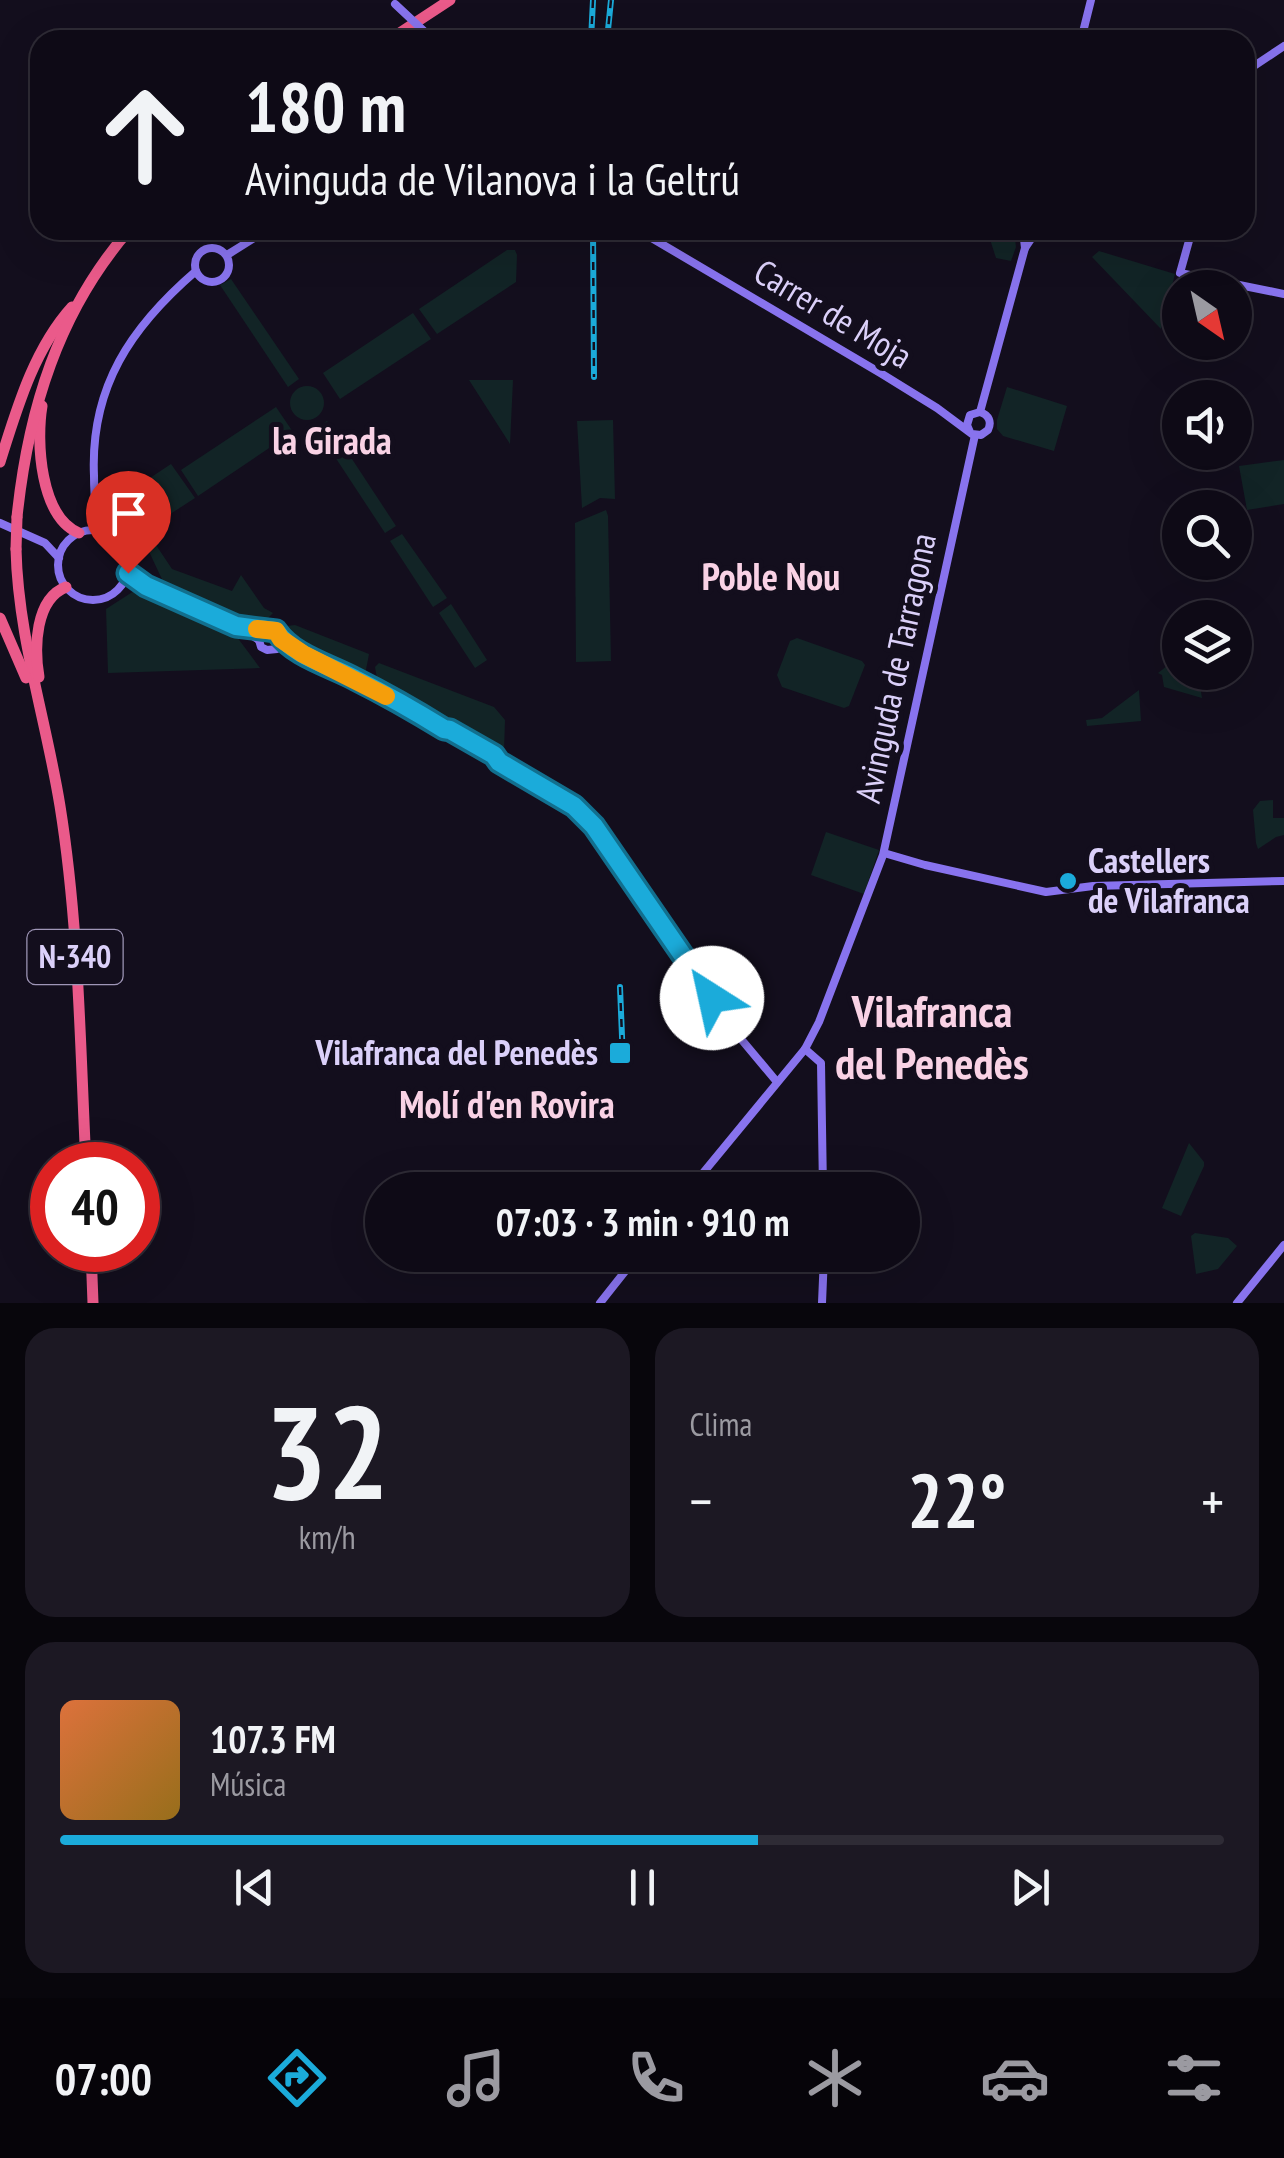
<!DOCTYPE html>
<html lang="es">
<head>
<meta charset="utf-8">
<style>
  :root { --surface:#0e0a16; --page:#1c1823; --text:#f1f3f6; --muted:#9b9aa1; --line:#2e2b35; --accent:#1babda }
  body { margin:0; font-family:"PT Sans Narrow",sans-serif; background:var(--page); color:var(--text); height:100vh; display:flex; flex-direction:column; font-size:38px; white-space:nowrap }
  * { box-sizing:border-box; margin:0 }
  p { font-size:32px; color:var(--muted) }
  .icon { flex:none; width:55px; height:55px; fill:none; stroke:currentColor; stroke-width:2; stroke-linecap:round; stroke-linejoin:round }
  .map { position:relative; height:1303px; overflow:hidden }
  .panel { display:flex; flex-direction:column; gap:25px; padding:25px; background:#08060c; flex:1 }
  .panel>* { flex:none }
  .hud { position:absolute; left:30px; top:30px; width:1225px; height:210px; border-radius:30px; box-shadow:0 10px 40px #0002,0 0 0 2px var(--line); background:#0e0a16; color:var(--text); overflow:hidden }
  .needle { width:65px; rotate:146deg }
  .tools { position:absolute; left:1162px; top:270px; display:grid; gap:20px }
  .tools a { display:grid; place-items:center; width:90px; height:90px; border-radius:50%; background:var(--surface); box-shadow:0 10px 40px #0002,0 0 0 2px var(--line); font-size:50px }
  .speed { position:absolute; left:30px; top:1142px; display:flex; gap:20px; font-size:50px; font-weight:700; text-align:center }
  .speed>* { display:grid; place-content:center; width:130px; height:130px; border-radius:50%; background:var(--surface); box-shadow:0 10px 40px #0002,0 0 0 2px var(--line); line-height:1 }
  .speed .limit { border:15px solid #d22; background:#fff; color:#111 }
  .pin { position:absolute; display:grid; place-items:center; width:85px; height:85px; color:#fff; margin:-102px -42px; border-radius:50% 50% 50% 0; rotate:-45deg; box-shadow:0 0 10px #0007 }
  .pin .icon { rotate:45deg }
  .me { position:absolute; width:110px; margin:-55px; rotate:325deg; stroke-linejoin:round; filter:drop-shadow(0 0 8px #0008) }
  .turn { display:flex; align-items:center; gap:35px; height:210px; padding:0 50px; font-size:45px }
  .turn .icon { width:130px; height:130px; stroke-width:2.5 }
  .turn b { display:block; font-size:70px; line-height:85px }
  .big { font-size:75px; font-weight:800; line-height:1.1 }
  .panel .card { flex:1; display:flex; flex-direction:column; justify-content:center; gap:15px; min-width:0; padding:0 35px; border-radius:30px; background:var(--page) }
  .panel .dial { align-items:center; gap:0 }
  .dial b { font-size:130px; line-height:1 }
  .song { display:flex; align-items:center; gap:30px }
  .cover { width:120px; height:120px; border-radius:15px; background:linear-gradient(135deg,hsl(20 70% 55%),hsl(40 70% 35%)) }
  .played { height:10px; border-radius:5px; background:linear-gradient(90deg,var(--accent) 60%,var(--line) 60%) }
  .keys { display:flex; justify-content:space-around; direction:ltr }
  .heat { display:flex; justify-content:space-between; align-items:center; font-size:55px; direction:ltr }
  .panel .tiles { flex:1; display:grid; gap:25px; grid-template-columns:1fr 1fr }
  .card:last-child { grid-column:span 2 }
  .trip { position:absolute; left:365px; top:1172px; width:555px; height:100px; border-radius:50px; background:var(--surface); box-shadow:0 10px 40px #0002,0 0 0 2px var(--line); font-weight:800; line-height:100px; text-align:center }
  .dock { display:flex; height:160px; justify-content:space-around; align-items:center; background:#060409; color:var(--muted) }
  .dock .icon { width:70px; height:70px }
  .dock .current { color:var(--accent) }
  .dock b { font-size:45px; color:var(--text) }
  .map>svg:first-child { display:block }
</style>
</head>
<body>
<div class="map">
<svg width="1284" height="1303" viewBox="0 0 1284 1303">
  <rect width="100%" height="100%" fill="#130e1d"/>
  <g fill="#122426">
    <path d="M987,230H1014L1016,247L1011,261L996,258Z"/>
    <path d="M507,250H515L517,255L516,282L437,334L419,309Z"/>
    <path d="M1099,251L1175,274L1161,329L1092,257Z"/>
    <path d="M231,279L299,379L288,387L220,285Z"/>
    <path d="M413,313L431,339L340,399L323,373Z"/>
    <path d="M469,380H513L510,444Z"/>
    <circle cx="307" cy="403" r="17"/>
    <path d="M1007,387L1067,406L1054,451L1003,436L997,429V420Z"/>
    <path d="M276,407L293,432L198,496L181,470Z"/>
    <path d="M613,420L615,499L600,498L582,508L577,421Z"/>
    <path d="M327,421L396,526L385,533L316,428Z"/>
    <path d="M1284,460V504L1247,510L1239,466Z"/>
    <path d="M171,464L195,498L141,533L123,496Z"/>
    <path d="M606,510L608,516L611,661L576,662L575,523Z"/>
    <path d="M402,534L447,598L433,607L390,541Z"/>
    <path d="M152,539L172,569L232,591L241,575L264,608L273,613L265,621L244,620L230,616L167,590L145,543Z"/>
    <path d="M134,591L234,633L260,668L108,673L106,609Z"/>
    <path d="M451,604L487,660L475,668L439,613Z"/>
    <path d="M295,625L369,654L365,675L294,644L284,633L287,626Z"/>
    <path d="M797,638L862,661L865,665L849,706L844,708L782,687L777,675L790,641Z"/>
    <path d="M1180,656V672L1198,673L1202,698L1164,687L1162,675L1158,673Z"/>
    <path d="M379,663L494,707L505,720L504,752L497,755L403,697L378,684L375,667Z"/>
    <path d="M1139,690L1141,721L1087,726L1086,720L1102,718Z"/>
    <path d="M1273,800V818H1284V835L1276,837L1258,849L1256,843L1253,810L1260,801Z"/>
    <path d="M826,832L879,850L864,894L811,875Z"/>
    <path d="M1189,1143L1204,1162V1166L1181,1216L1162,1208Z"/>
    <path d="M1195,1233L1228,1238L1237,1246L1218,1269L1196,1274L1191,1236Z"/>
  </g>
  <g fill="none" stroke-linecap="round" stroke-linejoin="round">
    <g stroke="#8873ee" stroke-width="8">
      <path d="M1081,40L1091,0"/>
      <path d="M1245,72L1284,46"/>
      <path d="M638,230L882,374L937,408L972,434L981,435L988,430C992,422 989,415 980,412L970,415L967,425L970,432"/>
      <path d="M1023,230L1025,248"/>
      <path d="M1192,230L1180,273L1284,294"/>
      <circle cx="212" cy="265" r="17"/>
      <path d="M227,255L267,230"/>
      <path d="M980,412L1025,248L1037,230"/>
      <path d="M0,523L45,543L59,558"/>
      <path d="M101,529C95,512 94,495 94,476C90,387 131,327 196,271"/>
      <circle cx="93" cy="565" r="35"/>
      <path d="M128,573L146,587L236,626L259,640L261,647L267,650L277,649L281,639"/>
      <path d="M259,640L265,630L276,631L281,639L303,654L356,679L476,745"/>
      <path d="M444,729L462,742L574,806L590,820L736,1033L777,1082"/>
      <path d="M884,853L925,865L1046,892L1093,886L1284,881"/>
      <path d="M805,1049L821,1063L823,1190"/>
      <path d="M689,1190L805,1049L819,1022L883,855L975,435"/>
      <path d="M600,1303L638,1255"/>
      <path d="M822,1303L824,1255"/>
      <path d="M1237,1303L1284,1245"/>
    </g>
    <g stroke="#ea5a8a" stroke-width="11">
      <path d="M389,40L450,0"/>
      <path d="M42,406C36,441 40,517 79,533"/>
      <path d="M0,462C17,408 34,349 72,307"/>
      <path d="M17,517C28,411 58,312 129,230"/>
      <path d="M16,549C18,637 46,719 60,806C79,924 80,1045 86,1165"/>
      <path d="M0,618L26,678"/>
      <path d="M39,677C34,648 35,599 66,587"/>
      <path d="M91,1250L93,1303"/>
    </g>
    <g stroke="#1babda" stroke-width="6">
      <g id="rail">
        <path d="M591,40L593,0"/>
        <path d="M607,40L611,0"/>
        <path d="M593,230L594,377"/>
        <path d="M620,987L623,1061"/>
      </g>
    </g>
    <use href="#rail" stroke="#130e1d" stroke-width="2.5" stroke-dasharray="8" stroke-linecap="butt"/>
    <path stroke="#8873ee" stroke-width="8" d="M395,4L426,33"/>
    <path stroke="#ea5a8a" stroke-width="11" d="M16,549L17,517"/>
  </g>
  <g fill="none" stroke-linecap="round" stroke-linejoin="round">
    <g stroke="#126f8e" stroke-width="25">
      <path id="route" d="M128,573L146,586L236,626L276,631C293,656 329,665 355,679C385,694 415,711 444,729L450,730L494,755L499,762L574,806L594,826L712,998"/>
    </g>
    <use href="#route" stroke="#1babda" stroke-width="18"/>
    <path stroke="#f59e0b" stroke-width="18" d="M257,629L276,631L281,639L303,654L386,696"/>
  </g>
  <g fill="#1babda" stroke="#130e1d" stroke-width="4">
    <circle cx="1068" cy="881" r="10"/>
    <rect x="608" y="1041" width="24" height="24" rx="5"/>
  </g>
  <g text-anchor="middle" stroke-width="10" stroke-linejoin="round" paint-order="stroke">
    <rect fill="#130e1d" stroke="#9f96b7" stroke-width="2.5" x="27.5" y="930" width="95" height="54" rx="8"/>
    <g font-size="32" font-weight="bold" fill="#dbd0f9">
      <text x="75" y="968">N-340</text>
    </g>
    <g font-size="35" fill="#dbd0f9" stroke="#130e1d">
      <text transform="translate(833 314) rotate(31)" y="12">Carrer de Moja</text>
      <text transform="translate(896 668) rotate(-78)" y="12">Avinguda de Tarragona</text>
    </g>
    <g font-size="35" font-weight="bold" fill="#dbd0f9" stroke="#130e1d" text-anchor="start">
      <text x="1088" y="873">Castellers<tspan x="1088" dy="40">de Vilafranca</tspan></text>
      <text x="598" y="1065" text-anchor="end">Vilafranca del Penedès</text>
    </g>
    <g font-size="38" font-weight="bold" fill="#f9d2e5" stroke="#130e1d">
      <text x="332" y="454">la Girada</text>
      <text x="771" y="590">Poble Nou</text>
      <text x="507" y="1118">Molí d'en Rovira</text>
    </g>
    <g font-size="45" font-weight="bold" fill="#f9d2e5" stroke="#130e1d">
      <text x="932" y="1027">Vilafranca<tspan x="932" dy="52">del Penedès</tspan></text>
    </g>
  </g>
</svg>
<div class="tools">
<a><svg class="needle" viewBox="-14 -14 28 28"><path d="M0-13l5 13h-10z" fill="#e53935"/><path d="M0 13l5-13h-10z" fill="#9b9aa1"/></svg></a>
<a><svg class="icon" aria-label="sound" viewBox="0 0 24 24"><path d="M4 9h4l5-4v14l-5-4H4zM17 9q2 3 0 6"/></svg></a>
<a><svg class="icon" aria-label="search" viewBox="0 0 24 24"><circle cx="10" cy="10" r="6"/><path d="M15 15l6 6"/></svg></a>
<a><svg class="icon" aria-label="layers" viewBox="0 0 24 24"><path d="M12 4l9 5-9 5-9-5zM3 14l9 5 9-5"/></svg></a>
</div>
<div class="speed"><div class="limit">40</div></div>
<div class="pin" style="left:128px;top:573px;background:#d93025"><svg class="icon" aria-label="arrive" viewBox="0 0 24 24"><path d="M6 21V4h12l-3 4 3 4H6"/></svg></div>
<svg class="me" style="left:712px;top:998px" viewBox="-20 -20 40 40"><circle r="19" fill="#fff"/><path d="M0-13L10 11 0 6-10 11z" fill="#1babda"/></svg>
<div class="trip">07:03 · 3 min · 910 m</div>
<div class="hud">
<div class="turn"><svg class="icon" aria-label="ahead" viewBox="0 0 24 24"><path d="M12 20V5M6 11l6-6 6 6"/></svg><div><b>180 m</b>Avinguda de Vilanova i la Geltrú</div></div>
</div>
</div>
<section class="panel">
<div class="tiles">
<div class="card dial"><b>32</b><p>km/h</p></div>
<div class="card"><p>Clima</p>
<div class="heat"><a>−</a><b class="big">22°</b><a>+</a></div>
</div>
<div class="card">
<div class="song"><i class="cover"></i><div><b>107.3 FM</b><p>Música</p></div></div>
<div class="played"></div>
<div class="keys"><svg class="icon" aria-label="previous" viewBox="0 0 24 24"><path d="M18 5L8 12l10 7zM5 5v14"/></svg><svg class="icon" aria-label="pause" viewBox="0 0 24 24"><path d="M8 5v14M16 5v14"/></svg><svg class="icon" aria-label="next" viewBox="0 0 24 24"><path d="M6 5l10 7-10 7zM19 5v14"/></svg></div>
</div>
</div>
</section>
<nav class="dock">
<b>07:00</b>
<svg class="icon current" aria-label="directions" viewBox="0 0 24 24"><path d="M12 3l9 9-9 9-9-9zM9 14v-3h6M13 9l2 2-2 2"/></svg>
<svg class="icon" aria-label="music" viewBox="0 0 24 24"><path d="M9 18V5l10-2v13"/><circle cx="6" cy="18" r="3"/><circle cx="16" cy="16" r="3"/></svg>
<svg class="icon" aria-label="phone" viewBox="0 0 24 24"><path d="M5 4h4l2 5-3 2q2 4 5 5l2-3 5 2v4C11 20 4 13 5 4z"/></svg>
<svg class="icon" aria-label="climate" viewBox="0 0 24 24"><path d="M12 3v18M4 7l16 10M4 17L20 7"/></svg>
<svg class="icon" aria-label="car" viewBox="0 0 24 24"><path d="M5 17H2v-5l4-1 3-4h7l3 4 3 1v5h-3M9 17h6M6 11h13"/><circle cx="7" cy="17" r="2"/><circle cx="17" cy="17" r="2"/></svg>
<svg class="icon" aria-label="filters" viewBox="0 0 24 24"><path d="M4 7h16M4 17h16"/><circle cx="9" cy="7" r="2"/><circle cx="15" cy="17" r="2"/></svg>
</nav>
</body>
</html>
